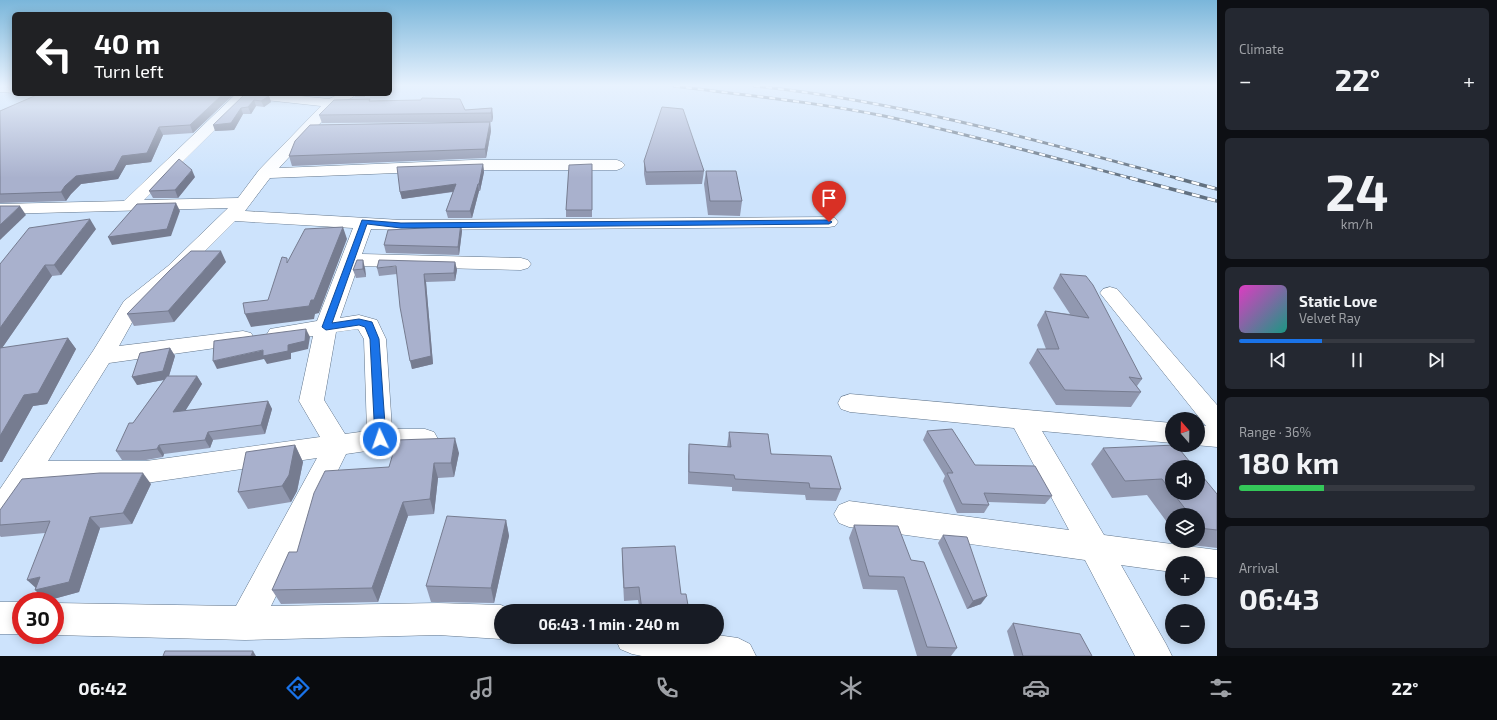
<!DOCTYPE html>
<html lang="en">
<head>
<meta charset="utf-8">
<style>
  :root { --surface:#171b24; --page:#242831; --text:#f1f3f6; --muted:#9ea1a6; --line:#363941; --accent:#1a73e8 }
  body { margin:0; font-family:"Exo 2",sans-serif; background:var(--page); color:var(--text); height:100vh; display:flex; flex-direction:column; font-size:15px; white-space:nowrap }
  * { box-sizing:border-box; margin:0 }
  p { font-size:13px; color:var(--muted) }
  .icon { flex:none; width:22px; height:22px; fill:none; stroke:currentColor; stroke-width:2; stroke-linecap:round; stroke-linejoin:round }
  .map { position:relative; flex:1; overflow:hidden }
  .sheet { display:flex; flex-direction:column; gap:8px; padding:8px; background:#0d0f14; width:280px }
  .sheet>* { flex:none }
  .guide { position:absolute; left:12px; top:12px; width:380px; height:84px; border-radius:6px; box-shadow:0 2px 10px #0003; background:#202124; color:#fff; overflow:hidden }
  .needle { width:26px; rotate:340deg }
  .buttons { position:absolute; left:1165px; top:412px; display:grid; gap:8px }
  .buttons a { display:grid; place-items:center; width:40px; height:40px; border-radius:50%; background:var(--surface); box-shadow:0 2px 10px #0003; font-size:20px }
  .speed { position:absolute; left:12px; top:592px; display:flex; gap:8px; font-size:20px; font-weight:700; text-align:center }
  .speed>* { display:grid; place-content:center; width:52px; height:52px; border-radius:50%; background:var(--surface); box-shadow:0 2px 10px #0003; line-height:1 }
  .speed .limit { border:6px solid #d22; background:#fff; color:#111 }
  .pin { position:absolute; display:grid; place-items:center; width:34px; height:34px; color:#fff; margin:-41px -17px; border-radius:50% 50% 50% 0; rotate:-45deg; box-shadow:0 0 4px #0007 }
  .pin .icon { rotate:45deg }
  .me { position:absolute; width:44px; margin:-22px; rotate:357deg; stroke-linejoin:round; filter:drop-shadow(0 0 3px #0008) }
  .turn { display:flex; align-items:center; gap:14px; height:84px; padding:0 16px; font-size:18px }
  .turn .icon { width:52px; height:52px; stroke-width:2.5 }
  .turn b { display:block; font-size:28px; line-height:34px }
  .big { font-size:30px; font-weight:700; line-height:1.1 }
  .sheet .tile { flex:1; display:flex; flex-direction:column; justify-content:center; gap:6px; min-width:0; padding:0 14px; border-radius:6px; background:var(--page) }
  .sheet .dial { align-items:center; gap:0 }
  .dial b { font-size:52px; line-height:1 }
  .song { display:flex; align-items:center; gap:12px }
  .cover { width:48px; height:48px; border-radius:6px; background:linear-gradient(135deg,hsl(310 70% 55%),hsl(170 70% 35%)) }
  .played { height:4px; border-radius:2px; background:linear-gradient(90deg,var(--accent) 35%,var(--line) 35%) }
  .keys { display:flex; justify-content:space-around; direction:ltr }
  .heat { display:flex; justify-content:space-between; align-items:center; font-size:22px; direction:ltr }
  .charge { height:6px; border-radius:3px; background:linear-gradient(90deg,#34c759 36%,var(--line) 0) }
  .trip { position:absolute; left:494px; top:604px; width:230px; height:40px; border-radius:20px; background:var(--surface); box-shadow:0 2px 10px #0003; font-weight:700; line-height:40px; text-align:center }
  .dock { display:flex; height:64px; justify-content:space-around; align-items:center; background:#090b0e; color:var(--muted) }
  .dock .icon { width:28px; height:28px }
  .dock .on { color:var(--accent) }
  .dock b { font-size:18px; color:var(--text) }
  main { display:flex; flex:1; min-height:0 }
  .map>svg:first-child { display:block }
</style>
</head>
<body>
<main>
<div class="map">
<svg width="1217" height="656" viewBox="0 0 1217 656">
  <rect width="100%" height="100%" fill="#cde3fc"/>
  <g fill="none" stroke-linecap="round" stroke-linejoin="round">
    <g stroke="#61758b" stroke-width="1">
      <g id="minor">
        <path d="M0,86H14V93L0,92Z"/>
        <path d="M236,94H280L329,99L339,94H355L353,97L336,106L279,168L472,160H617L622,162L625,165L622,168L617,170H472L270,178L245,211L401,220L829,217L835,218L838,222L835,226L829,227L401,230L371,229L362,254L521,258L528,260L531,264L528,268L521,270L358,266L340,318L359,315L377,320L386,339L392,429H425L434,432L438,439L434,446L425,449H380L346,454L271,606L438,603L501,605L513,611H501V637H505L501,639L438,635L245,640L55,635V603L236,606L317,458L146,483H34L10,522L0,526V489L93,351L124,301L168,266L228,208L0,214V204L124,201ZM247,98L321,106L259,170L238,198L144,200ZM235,221L353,228L317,321L270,329L267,334L270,339L278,341L313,336L299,401L320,437L146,461H48L109,363L251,343L254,338L251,333L243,331L119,346L139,310L182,274ZM358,329L364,339L367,431L345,434L324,400L336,332Z"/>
        <path d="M1110,287L1117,289L1217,405V447L1195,445H1198V426H1206L1100,293L1103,289Z"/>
        <path d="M850,394L1172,423V443L1042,431L1104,535L1217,550V578L1198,576V563H1172V572L1121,565L1166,644L1172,656H1135L1085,560L849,527L839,523L834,514L839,505L849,501L1069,530L1014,428L850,412L841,409L838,403L841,397Z"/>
        <rect x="0" y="602" width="21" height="32"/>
        <path d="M717,635L738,638L750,644L756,656H642L632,654L620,649L615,637H717Z"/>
      </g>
    </g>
    <use href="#minor" fill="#fff" fill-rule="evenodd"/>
    <g stroke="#637180" stroke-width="3">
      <g id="rail-far1">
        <path d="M674,86C744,95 815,102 884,116C968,134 1051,157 1134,179"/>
        <path d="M754,86C899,101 1040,141 1180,179"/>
      </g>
    </g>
    <g stroke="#637180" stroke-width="3.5">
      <g id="rail">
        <path d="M1130,178L1217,201"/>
        <path d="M1176,178L1217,189"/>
      </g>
    </g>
    <use href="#rail-far1" stroke="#fff" stroke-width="2" stroke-dasharray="6" stroke-linecap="butt"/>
    <use href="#rail" stroke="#fff" stroke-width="2.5" stroke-dasharray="8" stroke-linecap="butt"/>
  </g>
  <g fill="#9198b0">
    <path d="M39,94H234L193,133L163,135L151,162L126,165L118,179L81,184L71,194L66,201L0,203V111Z"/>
    <path d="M245,94L269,96L271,102L264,107L256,106L251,114H243L234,130L215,131Z"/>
    <path d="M354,94H367L364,97H355Z"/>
    <path d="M371,101L465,110L492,108L493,117L492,122L322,123L319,115Z"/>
    <path d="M490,122L491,131L486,158L292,166L289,156Z"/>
    <path d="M644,161L704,171L702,184L646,185L644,174Z"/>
    <path d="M483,164L484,172L480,191H479L472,218H448L446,211L453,192L402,199L400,192Z"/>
    <path d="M592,164V217H566V210Z"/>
    <path d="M706,171L742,201L740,216L708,215L704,184Z"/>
    <path d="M195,177L178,198H153L149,191Z"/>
    <path d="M441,227L462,231L459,255L386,253L384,245Z"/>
    <path d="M96,229L61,275L52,276L2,348L68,338L76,349L47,404L33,406L2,462H0V264Z"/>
    <path d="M226,262L174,322L134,326L127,314Z"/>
    <path d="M455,262L457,270L455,281L426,282L433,364L412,369L397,274L379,276L377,268Z"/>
    <path d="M365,268L366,277L356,278L353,270Z"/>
    <path d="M1060,274L1142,379L1137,386L1141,392L1131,407L1056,405L1029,363L1037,349H1046L1037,325L1045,311L1070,314L1053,288Z"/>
    <path d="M170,348L175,356L169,376H197L202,384L185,411L268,401L272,409L265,434L213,440L210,448L164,454L163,457L146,460H122L116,451L133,423L164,380L137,385Z"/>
    <path d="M927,431L975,465L1052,496L1045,504L988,502L989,505L984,513H957L943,481L945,476L923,440Z"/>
    <path d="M729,432L841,489L836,501L806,500L805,495L732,491V487L688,484V456L689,444L727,447Z"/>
    <path d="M295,445L303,462L297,491L291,502L248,509L238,492Z"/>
    <path d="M1103,448L1172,467V493L1217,494V548L1183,544L1181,541H1198V515H1172V529L1147,495L1112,498L1091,464Z"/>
    <path d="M459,453L454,477L438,478L434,514L408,516L378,602L281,604L272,590L297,552L389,467Z"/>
    <path d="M151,484L132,524L100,528L79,592L46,601L36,588L45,533L1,537L0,536V510Z"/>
    <path d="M506,520L509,536L494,603L431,602L426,586Z"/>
    <path d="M854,525L911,560L957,648L951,656H917L897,590L863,589L849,538Z"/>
    <path d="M943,535L981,604L967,609L938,543Z"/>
    <path d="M622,548L681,594L689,611H640L638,600L624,601L622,562Z"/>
    <path d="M1013,623L1092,656H1014L1007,631Z"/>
  </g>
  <g fill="#767c90">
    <path d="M223,94H234L193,133L190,125Z"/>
    <path d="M363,94H367L364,97Z"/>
    <path d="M269,96L271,102L264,107L261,101Z"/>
    <path d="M254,100L256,106L251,114L248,107Z"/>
    <path d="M241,108L243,114L234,130L215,131L213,125Z"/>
    <path d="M492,108L493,117L492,122L491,113Z"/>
    <path d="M490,122L491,131L486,158L485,149Z"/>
    <path d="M159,127L163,135L151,162L126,165L118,179L81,184L71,194L66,201L61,192L65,186L76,176L122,156Z"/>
    <path d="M483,164L484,172L480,191L479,184Z"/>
    <path d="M192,170L195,177L178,198L175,190Z"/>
    <path d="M456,184L457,191L402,199L400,192Z"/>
    <path d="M478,184L479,191L472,218L470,211Z"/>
    <path d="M176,203L180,211L171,236L112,245L108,237Z"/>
    <path d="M20,206L26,215L0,240V225Z"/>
    <path d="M90,219L96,229L61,275L54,265Z"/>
    <path d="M461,223L462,231L459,255L458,247Z"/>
    <path d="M343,227L347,239L319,313L315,314L314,319L251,327L245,314L311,300Z"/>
    <path d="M221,251L226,262L174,322L168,311Z"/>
    <path d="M363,260L365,268L366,277L363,269Z"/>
    <path d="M455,262L457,270L455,281L454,273Z"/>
    <path d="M45,265L52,276L0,351V328Z"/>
    <path d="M424,274L426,282L433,364L412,369L410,361Z"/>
    <path d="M306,329L310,337L308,349L291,353V359L267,364L264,359L217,369L213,361L288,345Z"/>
    <path d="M68,338L76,349L47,404L33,406L2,462H0V436L24,395Z"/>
    <path d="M170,348L175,356L168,379L137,385L132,377Z"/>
    <path d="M197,376L202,384L179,421L173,412Z"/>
    <path d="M268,401L272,409L265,434L261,425Z"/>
    <path d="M208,432L213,440L210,448L205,440Z"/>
    <path d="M455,438L459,453L454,477L451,463Z"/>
    <path d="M159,445L164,454L163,457L157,449Z"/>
    <path d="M295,445L303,462L297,491L291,502L282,486Z"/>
    <path d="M434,463L438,478L434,514L430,499Z"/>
    <path d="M143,473L151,484L132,524L123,513Z"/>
    <path d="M403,502L408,516L378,602L372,588Z"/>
    <path d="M90,517L100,528L79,592L46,601L35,590L37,589L27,580L40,577Z"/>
    <path d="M506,520L509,536L494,603L491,588Z"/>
    <path d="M987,596L981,604L967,609L973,601Z"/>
    <path d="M253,651L256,656H251Z"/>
  </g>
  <g fill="#a9b1cd" stroke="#767c90">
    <path d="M39,94H223L190,125L159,127L147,153L122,156L114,171L76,176L65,186L61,192L0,194V111Z"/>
    <path d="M245,94H251L269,96L261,101L254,100L248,107L241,108L231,123L213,125Z"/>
    <path d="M422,98L460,99L465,110L492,108L491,113L319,115L334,100L370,99L369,101L421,100Z"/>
    <path d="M662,107L683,109L704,171L646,172L644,161Z"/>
    <path d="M490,122L485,149L289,156L295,141L310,125Z"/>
    <path d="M179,159L192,170L175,190L149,191Z"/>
    <path d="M483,164L479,184H478L470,211H446L456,184L400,192L397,167Z"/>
    <path d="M592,164V210H566L569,165Z"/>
    <path d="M706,171H736L742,201H710Z"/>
    <path d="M176,203L167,229L108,237L137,204Z"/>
    <path d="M0,206H20L0,225Z"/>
    <path d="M90,219L54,265H45L0,328V264L29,228Z"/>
    <path d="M461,223L458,247L384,245L388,230L441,227L442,224Z"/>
    <path d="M343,227L314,300H311L309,306L245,314L243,303L268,300L282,257L287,258V263L305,229Z"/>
    <path d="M191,251H221L168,311L127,314L170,270Z"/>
    <path d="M357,260H363V269L353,270Z"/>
    <path d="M379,260L455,262L454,273L424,274L431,356L410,361L400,307L396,266L377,268Z"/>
    <path d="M1060,274L1086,276L1093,285L1142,379L1129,377L1141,392L1065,390L1037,349H1059L1045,311L1089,318Z"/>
    <path d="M306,329L305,341L288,345V351L263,356V350L213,361L214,341Z"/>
    <path d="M68,338L38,393L24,395L0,436V348Z"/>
    <path d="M170,348L163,371L132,377L140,353Z"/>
    <path d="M167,376H197L173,412L268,401L261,425L208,432L205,440L159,445L157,449L140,451H116L129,423H133Z"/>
    <path d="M952,429L975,465L1035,466L1052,496L984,493L989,505L962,504L947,473H953L927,431Z"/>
    <path d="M729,432L768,434L771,454L831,456L841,489L810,488L809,483L735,479L734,475L689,472V444L731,447Z"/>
    <path d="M455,438L451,463H434L430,499L403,502L372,588L272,590L289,552H297L314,493L325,471L389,467L397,440Z"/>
    <path d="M295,445L289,475L282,486L238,492L246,452Z"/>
    <path d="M1176,445L1194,467H1172V492L1162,479L1125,481L1103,448Z"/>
    <path d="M1198,471L1217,494V530L1199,528L1198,526V515H1190L1173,493H1198Z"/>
    <path d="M100,473H143L123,513L90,517L69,582L35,590L40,577L27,580L50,521L0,525V510L22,479Z"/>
    <path d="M447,516L506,520L491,588L426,586Z"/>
    <path d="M854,525L898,526L911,560L924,562L957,648L927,647L904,577L869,576Z"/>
    <path d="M943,535L967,537L987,596L973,601Z"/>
    <path d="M675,546L681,594H686L689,611H642L639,587L624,588L622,548Z"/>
    <path d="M1013,623L1080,634L1092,656H1023Z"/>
    <path d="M165,651H253L251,656H163Z"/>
  </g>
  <linearGradient id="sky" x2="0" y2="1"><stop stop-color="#7ab6da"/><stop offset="0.48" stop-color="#e8f2fe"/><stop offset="1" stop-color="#e8f2fe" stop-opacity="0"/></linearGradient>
  <rect width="1217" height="178" fill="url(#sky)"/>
  <path fill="#1a73e8" stroke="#114b97" d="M362,220L401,223L829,220L832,222L829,224L401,228L367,224L332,323L359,319L372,322L379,339L386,439L384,442L380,443L377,442L375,439L370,339L365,327L359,325L326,330L322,327Z"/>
</svg>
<div class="buttons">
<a><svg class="needle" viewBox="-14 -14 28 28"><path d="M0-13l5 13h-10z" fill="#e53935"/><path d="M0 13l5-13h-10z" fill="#9ea1a6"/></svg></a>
<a><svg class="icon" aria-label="sound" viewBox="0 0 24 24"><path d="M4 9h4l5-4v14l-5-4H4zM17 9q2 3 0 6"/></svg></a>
<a><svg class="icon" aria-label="layers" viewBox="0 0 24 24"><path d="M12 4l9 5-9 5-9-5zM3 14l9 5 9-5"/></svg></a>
<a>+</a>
<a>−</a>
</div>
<div class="speed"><div class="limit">30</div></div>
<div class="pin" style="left:829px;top:222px;background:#d93025"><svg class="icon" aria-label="arrive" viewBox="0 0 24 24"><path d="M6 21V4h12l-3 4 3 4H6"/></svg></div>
<svg class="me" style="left:380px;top:439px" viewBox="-20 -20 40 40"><circle r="17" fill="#1a73e8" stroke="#fff" stroke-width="3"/><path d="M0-11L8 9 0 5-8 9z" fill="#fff"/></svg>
<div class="trip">06:43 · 1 min · 240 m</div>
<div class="guide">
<div class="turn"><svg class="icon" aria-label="left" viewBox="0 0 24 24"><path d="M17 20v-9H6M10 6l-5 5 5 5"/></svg><div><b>40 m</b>Turn left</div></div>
</div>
</div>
<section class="sheet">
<div class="tile"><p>Climate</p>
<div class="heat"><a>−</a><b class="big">22°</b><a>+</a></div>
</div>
<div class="tile dial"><b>24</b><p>km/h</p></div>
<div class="tile">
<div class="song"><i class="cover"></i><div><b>Static Love</b><p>Velvet Ray</p></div></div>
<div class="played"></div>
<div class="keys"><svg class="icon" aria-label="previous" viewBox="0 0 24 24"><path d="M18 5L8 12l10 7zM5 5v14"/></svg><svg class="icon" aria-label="pause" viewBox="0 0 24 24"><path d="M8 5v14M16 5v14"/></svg><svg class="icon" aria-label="next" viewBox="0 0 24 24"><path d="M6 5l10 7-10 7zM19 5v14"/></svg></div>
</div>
<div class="tile"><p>Range · 36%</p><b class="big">180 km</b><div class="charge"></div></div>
<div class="tile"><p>Arrival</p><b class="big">06:43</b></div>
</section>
</main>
<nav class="dock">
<b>06:42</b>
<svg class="icon on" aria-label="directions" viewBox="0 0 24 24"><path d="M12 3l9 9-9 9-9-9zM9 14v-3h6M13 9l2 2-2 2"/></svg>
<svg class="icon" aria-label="music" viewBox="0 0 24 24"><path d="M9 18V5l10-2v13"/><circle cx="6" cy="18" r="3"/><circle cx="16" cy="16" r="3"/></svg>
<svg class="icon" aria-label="phone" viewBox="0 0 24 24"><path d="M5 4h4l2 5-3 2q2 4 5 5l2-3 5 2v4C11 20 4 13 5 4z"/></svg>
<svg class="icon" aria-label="climate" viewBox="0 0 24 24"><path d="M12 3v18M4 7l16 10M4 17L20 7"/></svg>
<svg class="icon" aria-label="car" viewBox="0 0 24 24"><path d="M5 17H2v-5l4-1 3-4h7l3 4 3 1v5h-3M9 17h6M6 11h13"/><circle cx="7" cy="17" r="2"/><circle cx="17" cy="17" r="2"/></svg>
<svg class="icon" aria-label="filters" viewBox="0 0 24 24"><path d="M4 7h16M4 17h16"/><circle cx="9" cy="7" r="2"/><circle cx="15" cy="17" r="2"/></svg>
<b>22°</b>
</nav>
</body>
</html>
